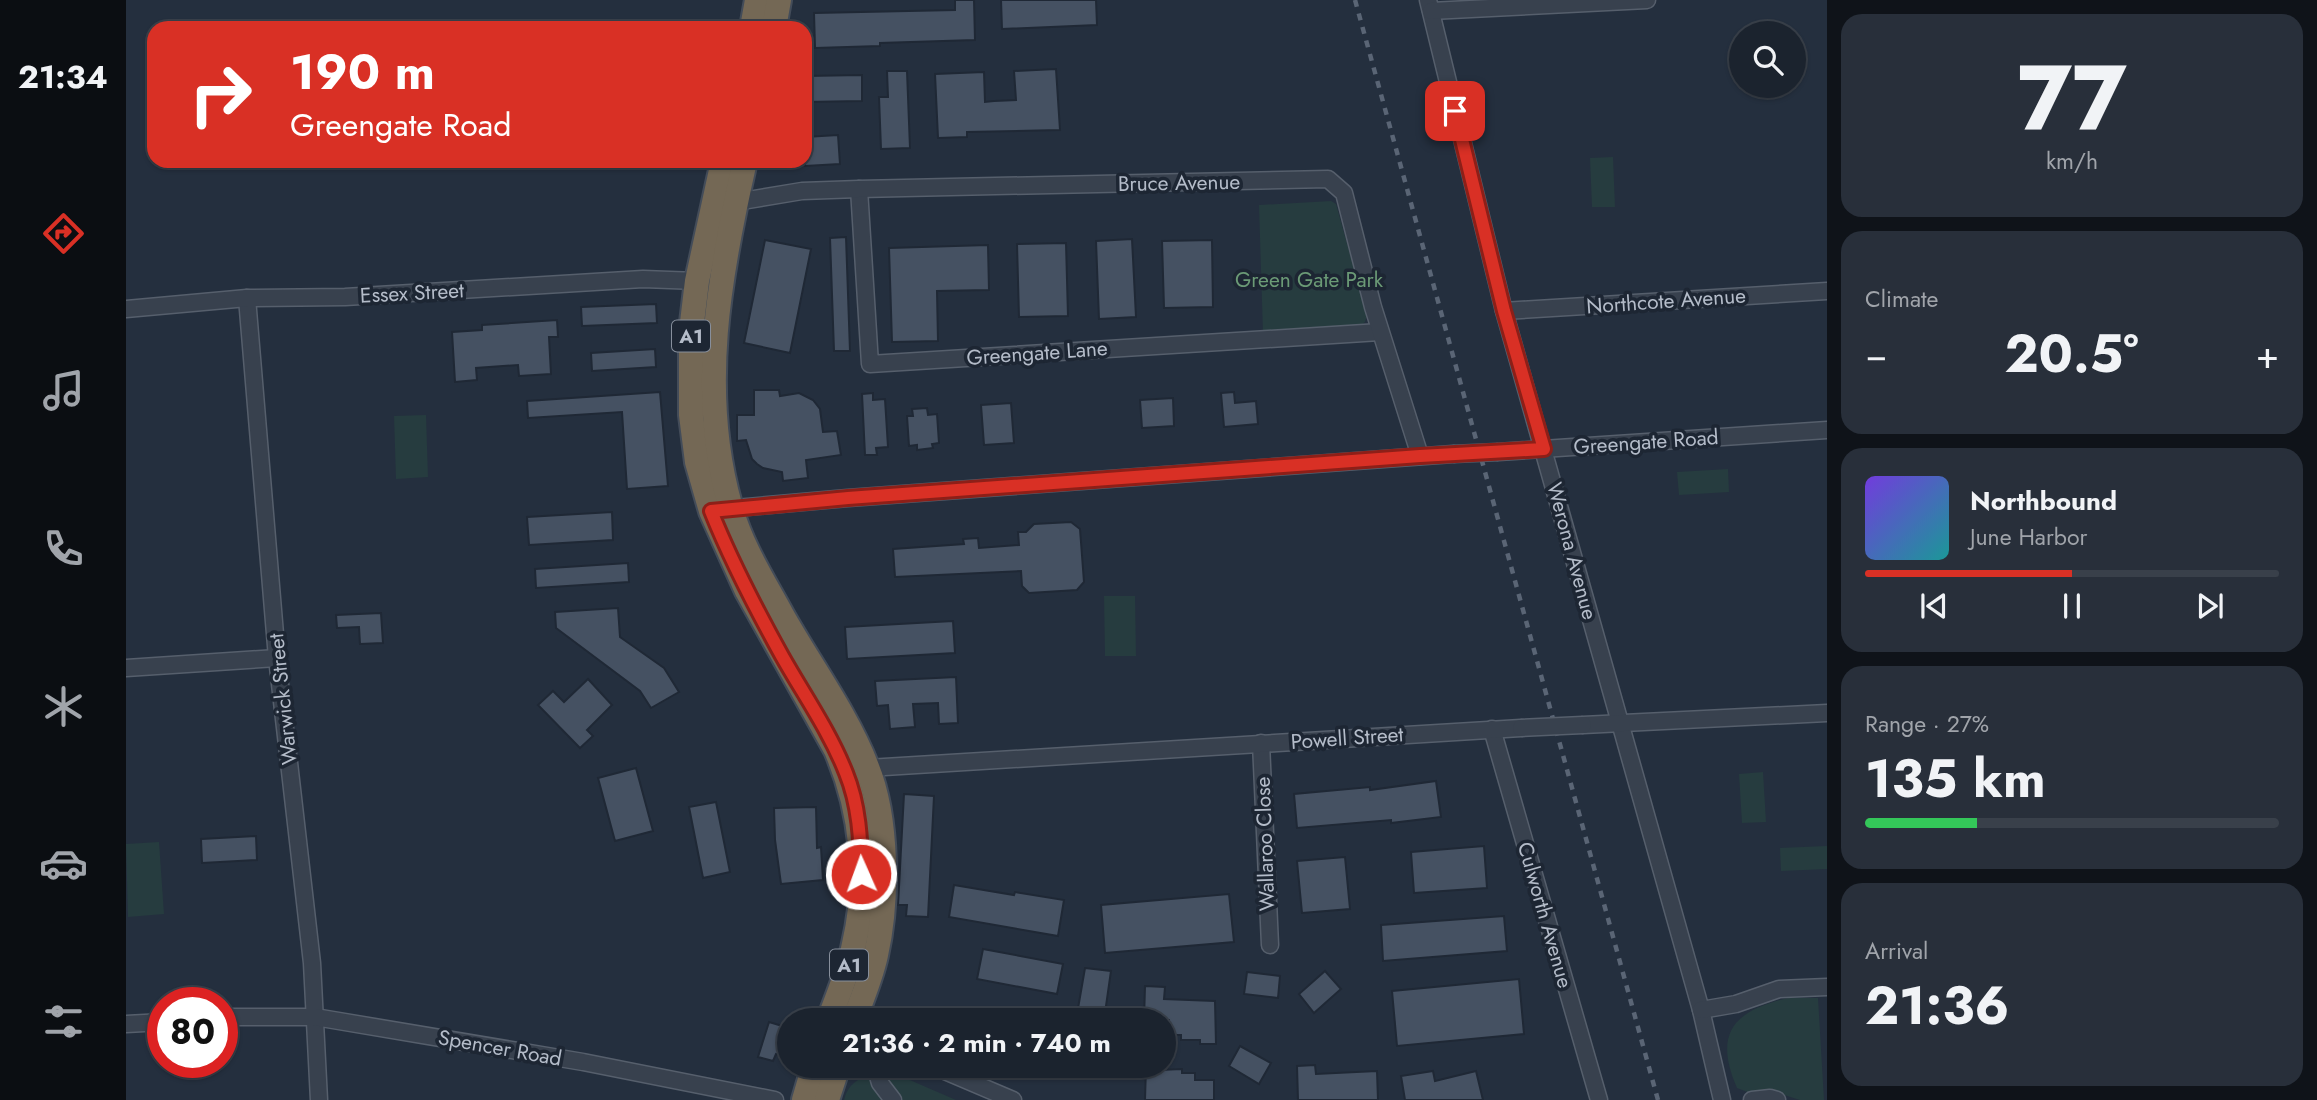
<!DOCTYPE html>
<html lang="en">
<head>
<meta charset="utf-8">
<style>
  :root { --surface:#1b232e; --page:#282f3a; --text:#f1f3f6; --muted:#a0a4aa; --line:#39404a; --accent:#d93025 }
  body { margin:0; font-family:Jost,sans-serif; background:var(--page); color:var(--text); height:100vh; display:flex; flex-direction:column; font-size:26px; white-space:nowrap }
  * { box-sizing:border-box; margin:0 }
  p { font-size:23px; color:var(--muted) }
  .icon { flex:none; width:38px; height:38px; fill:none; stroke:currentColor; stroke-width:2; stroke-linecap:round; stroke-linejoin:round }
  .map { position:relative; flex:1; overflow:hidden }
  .drawer { display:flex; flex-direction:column; gap:14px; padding:14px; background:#0f1319; width:490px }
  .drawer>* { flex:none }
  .banner { position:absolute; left:21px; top:21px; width:665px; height:147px; border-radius:21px; box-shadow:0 2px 5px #0004,0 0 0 2px var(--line); background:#d93025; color:#fff; overflow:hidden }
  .fabs { position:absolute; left:1603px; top:21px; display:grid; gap:14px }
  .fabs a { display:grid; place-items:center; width:77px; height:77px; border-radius:50%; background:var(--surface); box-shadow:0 2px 5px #0004,0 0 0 2px var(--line); font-size:35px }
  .speed { position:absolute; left:21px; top:987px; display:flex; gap:14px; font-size:35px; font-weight:700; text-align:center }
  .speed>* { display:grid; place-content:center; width:91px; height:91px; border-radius:50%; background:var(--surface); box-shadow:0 2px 5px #0004,0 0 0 2px var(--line); line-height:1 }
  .speed .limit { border:10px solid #d22; background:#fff; color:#111 }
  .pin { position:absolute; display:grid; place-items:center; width:60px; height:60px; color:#fff; margin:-30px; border-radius:14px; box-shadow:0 4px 10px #0006 }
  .me { position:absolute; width:77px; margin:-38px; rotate:358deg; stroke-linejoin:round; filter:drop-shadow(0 0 5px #0008) }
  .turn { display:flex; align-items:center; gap:24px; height:147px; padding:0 28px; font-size:32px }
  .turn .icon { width:91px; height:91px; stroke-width:2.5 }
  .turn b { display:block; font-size:49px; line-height:60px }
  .big { font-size:52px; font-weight:700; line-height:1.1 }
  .drawer .tile { flex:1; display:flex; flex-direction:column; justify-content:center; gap:10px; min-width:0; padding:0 24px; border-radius:21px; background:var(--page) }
  .drawer .dial { align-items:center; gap:0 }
  .dial b { font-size:91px; line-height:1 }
  .song { display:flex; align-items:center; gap:21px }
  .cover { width:84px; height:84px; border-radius:10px; background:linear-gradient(135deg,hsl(260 70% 55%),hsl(180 70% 35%)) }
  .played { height:7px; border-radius:4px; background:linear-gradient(90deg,var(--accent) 50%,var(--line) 50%) }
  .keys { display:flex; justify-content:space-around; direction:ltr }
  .heat { display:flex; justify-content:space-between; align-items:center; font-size:38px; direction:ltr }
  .charge { height:10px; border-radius:5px; background:linear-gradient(90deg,#34c759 27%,var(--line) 0) }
  .trip { position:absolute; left:651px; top:1008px; width:399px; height:70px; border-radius:35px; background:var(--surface); box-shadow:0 2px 5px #0004,0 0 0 2px var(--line); font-weight:700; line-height:70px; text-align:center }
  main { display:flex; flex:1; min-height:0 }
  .tabs { display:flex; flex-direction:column; width:126px; justify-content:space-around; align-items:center; background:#0b0e12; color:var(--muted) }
  .tabs .icon { width:49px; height:49px }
  .tabs .on { color:var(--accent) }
  .tabs b { font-size:32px; color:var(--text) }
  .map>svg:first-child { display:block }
</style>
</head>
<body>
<main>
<nav class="tabs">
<b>21:34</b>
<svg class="icon on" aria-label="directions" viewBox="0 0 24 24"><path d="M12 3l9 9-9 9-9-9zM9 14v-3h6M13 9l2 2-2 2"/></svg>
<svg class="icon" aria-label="music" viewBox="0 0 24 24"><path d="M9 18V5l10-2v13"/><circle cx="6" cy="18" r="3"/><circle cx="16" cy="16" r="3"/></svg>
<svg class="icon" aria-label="phone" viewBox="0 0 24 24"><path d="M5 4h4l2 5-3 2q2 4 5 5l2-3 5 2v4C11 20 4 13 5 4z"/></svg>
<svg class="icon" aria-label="climate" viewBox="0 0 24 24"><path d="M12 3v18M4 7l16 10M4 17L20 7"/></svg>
<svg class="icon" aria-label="car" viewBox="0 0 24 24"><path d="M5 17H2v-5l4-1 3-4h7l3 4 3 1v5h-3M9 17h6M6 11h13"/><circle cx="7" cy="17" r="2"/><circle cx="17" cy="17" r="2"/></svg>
<svg class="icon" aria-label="filters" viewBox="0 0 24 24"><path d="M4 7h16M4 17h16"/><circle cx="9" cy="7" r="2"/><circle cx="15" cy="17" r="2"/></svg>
</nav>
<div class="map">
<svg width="1701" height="1100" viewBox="0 0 1701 1100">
  <rect width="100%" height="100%" fill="#242f3e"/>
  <g fill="#263c3f">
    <path d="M1487,157L1489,207H1466L1464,158Z"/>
    <path d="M1205,201L1210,204L1241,315L1239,322L1233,327L1161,329L1137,334L1133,205Z"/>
    <path d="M300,415L302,477L270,479L268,416Z"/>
    <path d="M1602,469L1603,492L1553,495L1551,472Z"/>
    <path d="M978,596H1009L1010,656H979Z"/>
    <path d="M1637,772L1640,822L1616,823L1613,774Z"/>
    <path d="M33,842L38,914L2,917L0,844Z"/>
    <path d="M1701,846V869L1655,871L1654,848Z"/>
    <path d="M1662,998H1692L1698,1100H1674L1646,1091L1624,1093L1611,1088C1587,1032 1608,1011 1662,998Z"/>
    <path d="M763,1071L830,1100H718C723,1078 743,1074 763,1071Z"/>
  </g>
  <g fill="#455162" stroke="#1f2835" stroke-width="2">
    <path d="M829,0H848L849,40L754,43V46L689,48L688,13L829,10Z"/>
    <path d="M875,0H970L971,25L876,29Z"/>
    <path d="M930,69L934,130L841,132V137L812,138L809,74L858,72L859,102L868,101L890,100L888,71Z"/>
    <path d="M761,71H781L784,148L755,149L753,97H762Z"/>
    <path d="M736,75V101L679,102V76Z"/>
    <path d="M712,135L714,164L679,166V137Z"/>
    <path d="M720,237L724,351H708L704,238Z"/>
    <path d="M1006,239L1010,317L973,319L970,241Z"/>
    <path d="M639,240L685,249L664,353L618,343Z"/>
    <path d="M1086,240L1087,307L1038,308L1036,241Z"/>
    <path d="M940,243L942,316L893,317L891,244Z"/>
    <path d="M862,245L863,290L811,291L812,341L766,342L763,248Z"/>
    <path d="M530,304L531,323L456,326L455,307Z"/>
    <path d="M431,320L432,337H423L425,374L393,376L392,365L350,368L351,380L329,382L326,332L356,330V325Z"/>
    <path d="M529,349L530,367L466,371L465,353Z"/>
    <path d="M628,390H653L654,396L673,393L687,400L694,409L697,432L711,431L715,455L680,460L682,478L657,481L656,472L637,468L631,464L626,459L620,440L611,441V415H628Z"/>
    <path d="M534,392L542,486L501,489L496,412L402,418L401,401Z"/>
    <path d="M1108,392L1109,403L1130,401L1132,424L1098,427L1095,393Z"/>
    <path d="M747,393V400L759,399L762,447L750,448L751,455H739L736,394Z"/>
    <path d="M1047,398L1048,426L1016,428L1014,400Z"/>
    <path d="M885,403L888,443L858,445L855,405Z"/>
    <path d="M801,408L802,415L811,414L813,443L806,444L807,448L791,450V445L783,446L781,416H787L786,409Z"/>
    <path d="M486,512L487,540L403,545L401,517Z"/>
    <path d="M945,522L954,529L958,582L951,590L903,593L896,586L895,571L769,577L767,549L838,544L837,539L852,538L853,548L893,545L892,532H900L908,524Z"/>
    <path d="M502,563L503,582L410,588L409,569Z"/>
    <path d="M492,608L494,637L538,668L553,692L525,708L514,691L430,628L429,612Z"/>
    <path d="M255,613L257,643L234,644L233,627L211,628L210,615Z"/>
    <path d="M827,621L829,653L721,659L719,627Z"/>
    <path d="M830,677L832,723L813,724L812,703L787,704L789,727L764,729L762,705L751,706L749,681Z"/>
    <path d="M462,679L486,705L461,730L467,736L454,748L412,705L427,691L438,702Z"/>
    <path d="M510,768L527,831L489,841L472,778Z"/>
    <path d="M1310,781L1315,817L1265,823V820L1171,828L1168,794L1244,787V790Z"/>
    <path d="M778,794L808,796L802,917L780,916L781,905H772Z"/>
    <path d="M590,802L604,872L577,878L563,807Z"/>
    <path d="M690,807L691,848L695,847L697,880L655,884L649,840L648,808Z"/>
    <path d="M130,836L131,860L76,863L75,839Z"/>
    <path d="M1358,846L1361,888L1288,893L1285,852Z"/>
    <path d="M1219,857L1224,909L1176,913L1171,861Z"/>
    <path d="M828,885L888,895L889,892L938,900L932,936L823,917Z"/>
    <path d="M1103,894L1108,942L979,953L975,905Z"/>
    <path d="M1378,916L1381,951L1257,961L1255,925Z"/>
    <path d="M857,949L937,964L931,994L851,979Z"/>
    <path d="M959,968L985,971L978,1020H950Z"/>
    <path d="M1199,971L1215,989L1188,1013L1173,994Z"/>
    <path d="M1121,972L1154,976L1152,998L1118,994Z"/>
    <path d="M1393,979L1398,1034L1271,1046L1266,991Z"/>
    <path d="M1019,986L1039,987L1038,999L1089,1001L1090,1044H1074V1040H1055V1035H1043V1020H1018Z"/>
    <path d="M643,1022L663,1028V1059L650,1054L647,1061L632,1057Z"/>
    <path d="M1114,1046L1145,1063L1133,1084L1103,1066Z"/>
    <path d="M1189,1065L1190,1074L1251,1071L1252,1100H1172L1171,1066Z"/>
    <path d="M1020,1066H1034V1070L1056,1069V1073H1069V1080H1088V1100H1019Z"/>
    <path d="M1307,1071L1309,1081L1350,1071L1357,1100H1279L1275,1076Z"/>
  </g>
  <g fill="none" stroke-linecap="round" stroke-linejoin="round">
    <g stroke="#565f6c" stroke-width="19">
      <g id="minor">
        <path d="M1302,0L1378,311L1575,1010L1596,1100"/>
        <path d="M1305,11L1521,0"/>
        <path d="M733,189L744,364L1254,332"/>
        <path d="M610,202L676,191L733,189L1202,179L1218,193L1247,307L1294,456"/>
        <path d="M121,298L151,658L186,963L193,1100"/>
        <path d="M0,309L121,298L219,297L517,279L571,281"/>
        <path d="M1378,311L1701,291"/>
        <path d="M1372,452L1701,430"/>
        <path d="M598,509L722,498L1327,454"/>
        <path d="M0,668L151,658"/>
        <path d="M1457,725L1701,713"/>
        <path d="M1366,729L1473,1100"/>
        <path d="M1135,743L1144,945"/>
        <path d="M742,768L1395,728"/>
        <path d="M1575,1010L1610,1004L1653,989L1701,987"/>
        <path d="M96,1017H189L457,1062L649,1100"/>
        <path d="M0,1024L37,1022"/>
        <path d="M749,1066L754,1083L767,1100"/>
        <path d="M807,1066L887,1100"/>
        <path d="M1626,1100L1644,1098L1651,1100"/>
      </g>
    </g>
    <g stroke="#434c59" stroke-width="28">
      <g id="highway">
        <path d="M626,28L631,0"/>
        <path d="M648,28L653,0"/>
        <path d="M597,161L571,281L565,331V415L571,462L585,511L621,591L710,750C736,810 743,880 728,944C723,970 712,995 703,1020"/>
        <path d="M619,161C593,275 572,391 604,505C614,544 637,580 656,615C684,665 720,713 741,767C762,819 762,901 750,955C745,978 736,999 728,1020"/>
        <path d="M678,1100L688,1066"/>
        <path d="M701,1100L712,1066"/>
      </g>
    </g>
    <use href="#minor" stroke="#38414e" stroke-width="16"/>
    <use href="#highway" stroke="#746855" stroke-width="24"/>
    <path stroke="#5a6575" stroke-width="4.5" stroke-dasharray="7 7" stroke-linecap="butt" d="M1229,0L1532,1100"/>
    <g stroke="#565f6c" stroke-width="19" stroke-linecap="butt">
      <g id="minor-bridge">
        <path d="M1327,454L1372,452"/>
        <path d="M1395,728L1457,725"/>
      </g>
    </g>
    <use href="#minor-bridge" stroke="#38414e" stroke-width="16"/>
  </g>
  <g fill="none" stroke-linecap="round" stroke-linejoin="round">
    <g stroke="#8d1f18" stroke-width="18">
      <path id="route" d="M735,874C735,840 733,805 720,773C704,732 678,695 656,656C630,609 605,561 585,511L722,498L1294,456L1418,449L1378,311L1329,111"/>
    </g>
    <use href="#route" stroke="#d93025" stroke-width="12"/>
  </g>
  <g text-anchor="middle" stroke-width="7" stroke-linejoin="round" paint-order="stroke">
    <g fill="#1d2633" stroke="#878f9c" stroke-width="2">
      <rect x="546" y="320.5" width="38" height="31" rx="5"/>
      <rect x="704" y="949.5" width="38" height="31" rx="5"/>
    </g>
    <g font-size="19" font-weight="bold" fill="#b4bcc9">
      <text x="565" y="343">A1</text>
      <text x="723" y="972">A1</text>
    </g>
    <g font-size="21" fill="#b4bcc9" stroke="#1d2633">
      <text transform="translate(1053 183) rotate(-1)" y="7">Bruce Avenue</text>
      <text transform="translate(286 293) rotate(-3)" y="7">Essex Street</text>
      <text transform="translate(1540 301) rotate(-4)" y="7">Northcote Avenue</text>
      <text transform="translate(911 353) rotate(-4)" y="7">Greengate Lane</text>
      <text transform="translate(1520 442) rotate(-4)" y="7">Greengate Road</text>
      <text transform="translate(1446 551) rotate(75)" y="7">Werona Avenue</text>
      <text transform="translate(157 699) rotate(-96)" y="7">Warwick Street</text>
      <text transform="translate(1221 738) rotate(-4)" y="7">Powell Street</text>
      <text transform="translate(1139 844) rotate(-92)" y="7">Wallaroo Close</text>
      <text transform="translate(1419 915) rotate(74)" y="7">Culworth Avenue</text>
      <text transform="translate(374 1048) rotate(10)" y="7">Spencer Road</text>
    </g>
    <g font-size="21" fill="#6b9a76" stroke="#1d2633">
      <text x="1183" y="287">Green Gate Park</text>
    </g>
  </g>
</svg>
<div class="fabs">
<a><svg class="icon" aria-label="search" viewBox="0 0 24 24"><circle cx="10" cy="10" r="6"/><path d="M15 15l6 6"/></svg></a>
</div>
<div class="speed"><div class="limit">80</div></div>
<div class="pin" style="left:1329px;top:111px;background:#d93025"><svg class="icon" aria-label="arrive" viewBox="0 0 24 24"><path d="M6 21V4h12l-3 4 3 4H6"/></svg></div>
<svg class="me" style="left:735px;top:874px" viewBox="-20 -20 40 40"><circle r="17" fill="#d93025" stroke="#fff" stroke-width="3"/><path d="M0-11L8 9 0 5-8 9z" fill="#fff"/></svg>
<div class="trip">21:36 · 2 min · 740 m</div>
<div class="banner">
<div class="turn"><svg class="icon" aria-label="right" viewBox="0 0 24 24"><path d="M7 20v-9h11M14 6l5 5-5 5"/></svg><div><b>190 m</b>Greengate Road</div></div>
</div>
</div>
<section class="drawer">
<div class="tile dial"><b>77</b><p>km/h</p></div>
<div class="tile"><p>Climate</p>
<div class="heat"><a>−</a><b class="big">20.5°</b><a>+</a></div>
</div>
<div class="tile">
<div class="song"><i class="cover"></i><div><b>Northbound</b><p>June Harbor</p></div></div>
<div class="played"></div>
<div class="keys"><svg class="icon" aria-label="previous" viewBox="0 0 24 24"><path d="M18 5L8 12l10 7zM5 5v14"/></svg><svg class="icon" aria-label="pause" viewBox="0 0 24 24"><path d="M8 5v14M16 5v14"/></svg><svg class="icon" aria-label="next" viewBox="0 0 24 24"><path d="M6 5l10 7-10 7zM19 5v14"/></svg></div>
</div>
<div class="tile"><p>Range · 27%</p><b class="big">135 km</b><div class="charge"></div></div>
<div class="tile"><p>Arrival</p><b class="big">21:36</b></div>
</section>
</main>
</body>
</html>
